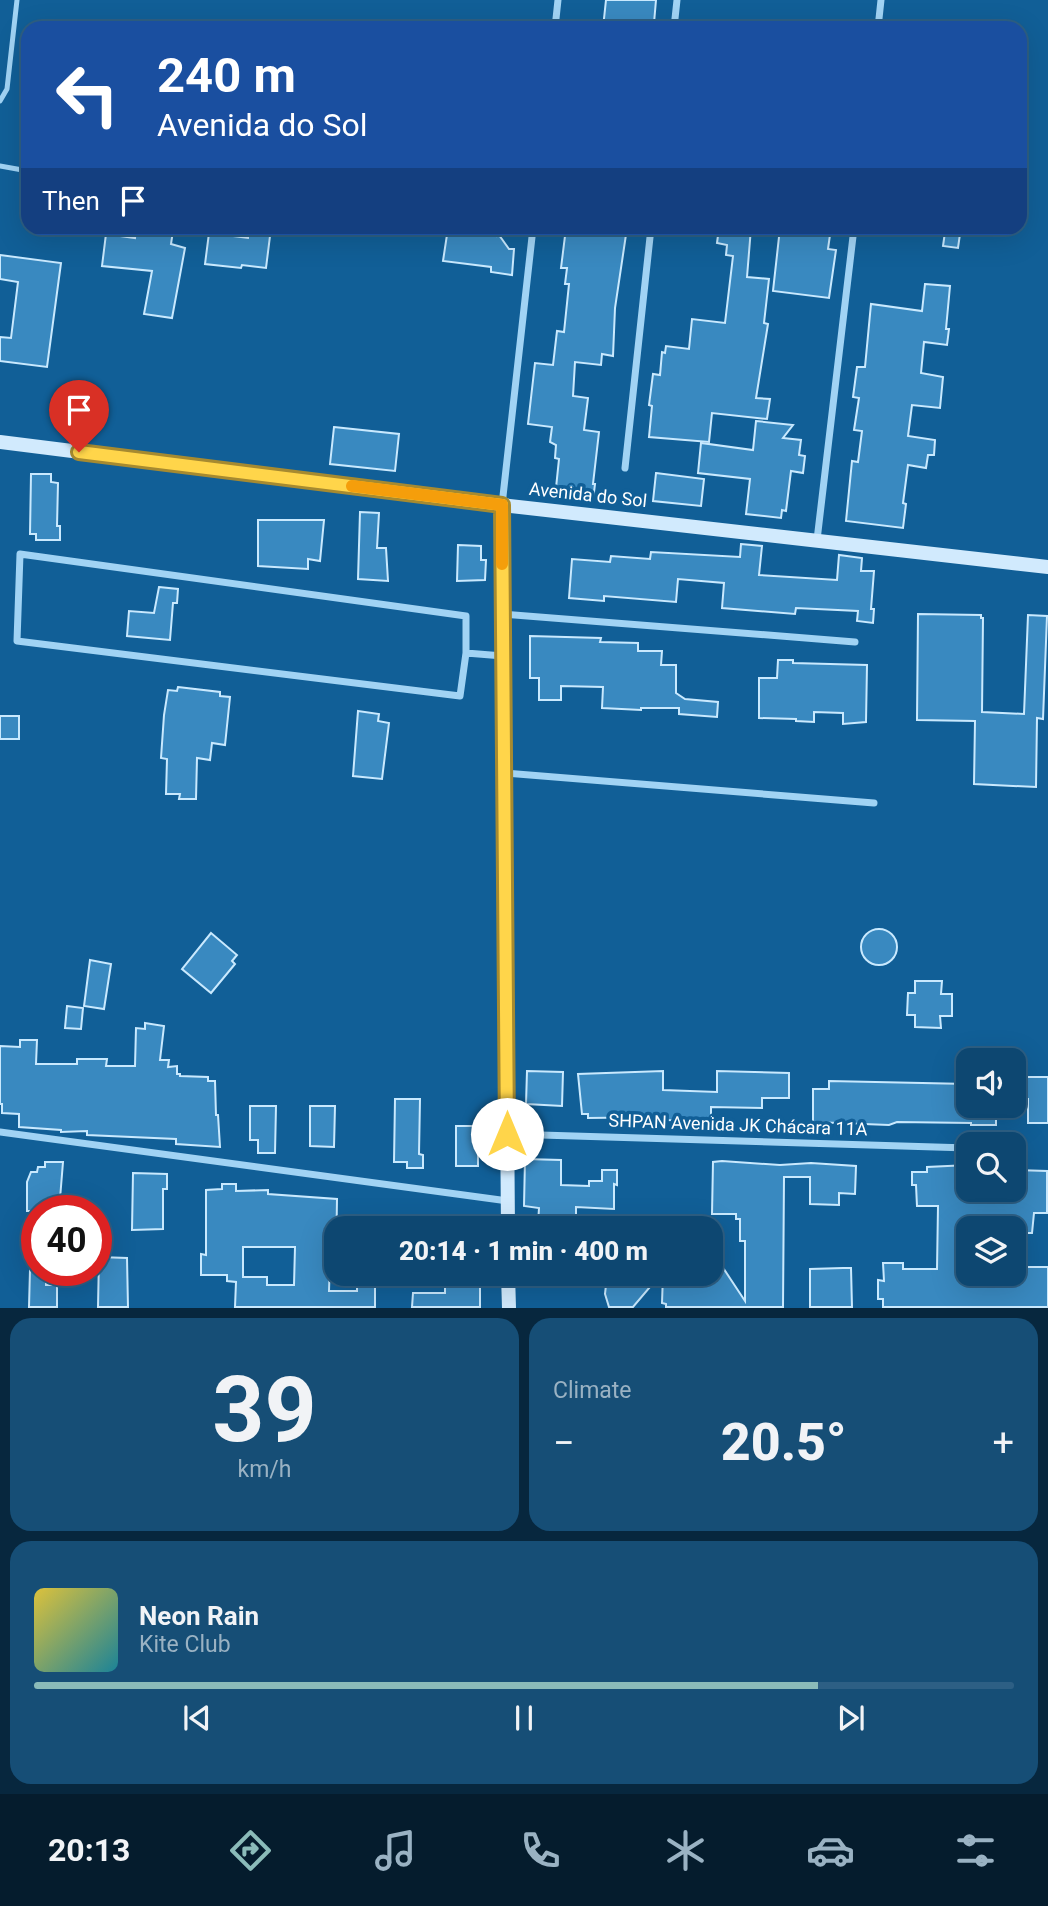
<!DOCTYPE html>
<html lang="en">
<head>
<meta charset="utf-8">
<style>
  :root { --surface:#0d4771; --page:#164e76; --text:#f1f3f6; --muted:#9ab2c3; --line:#2d5f84; --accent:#8bbbb9 }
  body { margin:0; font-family:Roboto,sans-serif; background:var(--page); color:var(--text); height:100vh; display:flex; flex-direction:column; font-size:26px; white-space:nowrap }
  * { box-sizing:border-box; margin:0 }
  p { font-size:23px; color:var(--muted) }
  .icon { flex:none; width:38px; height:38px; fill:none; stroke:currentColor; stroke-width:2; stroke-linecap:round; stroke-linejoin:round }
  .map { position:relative; height:1308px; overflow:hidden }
  .sheet { display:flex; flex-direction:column; gap:10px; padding:10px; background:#07273e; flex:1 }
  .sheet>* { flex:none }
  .guide { position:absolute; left:21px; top:21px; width:1006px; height:214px; border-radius:21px; box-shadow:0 7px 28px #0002,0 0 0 2px var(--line); background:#1a4fa0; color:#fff; overflow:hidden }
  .controls { position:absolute; left:956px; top:1048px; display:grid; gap:14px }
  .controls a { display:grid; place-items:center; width:70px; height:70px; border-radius:14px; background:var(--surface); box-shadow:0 7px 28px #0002,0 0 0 2px var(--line); font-size:35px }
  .speed { position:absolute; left:21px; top:1195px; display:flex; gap:14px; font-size:35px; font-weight:700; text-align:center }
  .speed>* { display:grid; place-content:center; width:91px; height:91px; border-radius:50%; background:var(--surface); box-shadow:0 7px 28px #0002,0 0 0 2px var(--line); line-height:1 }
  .speed .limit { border:10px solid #d22; background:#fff; color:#111 }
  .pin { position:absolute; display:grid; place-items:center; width:60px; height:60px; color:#fff; margin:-72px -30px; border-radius:50% 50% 50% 0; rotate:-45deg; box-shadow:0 0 7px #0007 }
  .pin .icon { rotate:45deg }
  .me { position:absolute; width:77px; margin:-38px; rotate:0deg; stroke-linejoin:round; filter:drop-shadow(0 0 5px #0008) }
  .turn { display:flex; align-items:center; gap:24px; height:147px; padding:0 21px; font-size:32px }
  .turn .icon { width:91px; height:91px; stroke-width:2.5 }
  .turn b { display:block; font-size:49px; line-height:60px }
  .then { display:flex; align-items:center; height:66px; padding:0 21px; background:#0003; gap:14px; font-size:26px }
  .big { font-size:52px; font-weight:800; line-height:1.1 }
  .sheet .card { flex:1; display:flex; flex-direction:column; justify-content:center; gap:10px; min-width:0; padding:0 24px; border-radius:21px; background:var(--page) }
  .sheet .dial { align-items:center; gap:0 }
  .dial b { font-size:91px; line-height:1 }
  .song { display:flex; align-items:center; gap:21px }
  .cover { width:84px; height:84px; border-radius:10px; background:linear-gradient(135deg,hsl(50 70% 55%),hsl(190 70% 35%)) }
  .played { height:7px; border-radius:4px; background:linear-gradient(90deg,var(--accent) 80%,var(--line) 80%) }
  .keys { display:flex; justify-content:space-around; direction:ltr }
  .heat { display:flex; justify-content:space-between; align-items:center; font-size:38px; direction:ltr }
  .sheet .tiles { flex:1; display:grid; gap:10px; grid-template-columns:1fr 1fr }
  .card:last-child { grid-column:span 2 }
  .trip { position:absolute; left:324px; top:1216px; width:399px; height:70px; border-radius:21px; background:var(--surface); box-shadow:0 7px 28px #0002,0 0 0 2px var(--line); font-weight:800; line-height:70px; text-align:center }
  .tabs { display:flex; height:112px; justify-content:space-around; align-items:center; background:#051c2d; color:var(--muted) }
  .tabs .icon { width:49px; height:49px }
  .tabs .on { color:var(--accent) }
  .tabs b { font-size:32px; color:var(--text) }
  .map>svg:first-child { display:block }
</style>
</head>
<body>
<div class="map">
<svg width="1048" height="1308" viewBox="0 0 1048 1308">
  <rect width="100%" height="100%" fill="#115f97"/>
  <g fill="#3989c0" stroke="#c9e9fe" stroke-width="2" fill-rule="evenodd">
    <path d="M606,0H656L654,23L643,22L642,28H603Z"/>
    <path d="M136,228L173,231L171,244L185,248L172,318L144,314L152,271L102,266L106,234L135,238Z"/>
    <path d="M249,228H271L266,268L242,265L241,268L205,264L209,233L248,238Z"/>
    <path d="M448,228L494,232L497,236L499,235L509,249H514L512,275L491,272V267L443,261Z"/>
    <path d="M566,228H627L615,308L613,356L602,354L601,365L575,362L573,396L588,398L584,430L599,432L593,484H595L593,500L571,497V490L556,488L559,459L555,458L556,445L550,442L552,427L528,424L535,363L553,365L557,331L564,332L569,284H565L567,268H561Z"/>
    <path d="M719,228H751L747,277L769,279L764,323L768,324L756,398L770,399L767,419L712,413L709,442L649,437L652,406L649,405L653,374L660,375L662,352L665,353L666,346L689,349L692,319L725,323L733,256L726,255L727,245L717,243Z"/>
    <path d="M780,228H831L828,249L836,250L829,298L773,291Z"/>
    <path d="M945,232L960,234L958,248L943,246Z"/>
    <path d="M0,255L61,263L47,367L0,361V337L11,338L18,282L0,279Z"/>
    <path d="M925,284L950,286L946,329H949L947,345L924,342L921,373L943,377L940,408L912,405L908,436L935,440L934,455H928L926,468L908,465L903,503L906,504L903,528L846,521L852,461L858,462L862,431L854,430L859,398L853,397L857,367H865L871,304L922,311Z"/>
    <path d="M756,421L793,425L783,438L801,440L799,455L805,456L803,473L791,471L786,511L782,510L781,518L746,514L750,479L698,473L701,443L753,450Z"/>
    <path d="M334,427L399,434L395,471L330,464Z"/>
    <path d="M656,473L704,479L701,506L653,501Z"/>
    <path d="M31,474H51V482L58,483L57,526H60V540H36V534H30Z"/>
    <path d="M360,512L379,513L377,548H386L388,581L358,579Z"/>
    <path d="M258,520H324L320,561L308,559V569L258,566Z"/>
    <path d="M741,544L762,546L759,575L837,580L839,555L862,558L861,571H874L871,609H874L873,623L857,621L858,611L796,608L795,614L722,608L724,583L678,579L676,602L604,596V601L569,598L572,559L610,562L611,556L650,559L651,552L740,557Z"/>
    <path d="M458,545L481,546V560H486L485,580L457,581Z"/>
    <path d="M159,587L178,589L177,603H173L170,640L127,636L129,611L154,613Z"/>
    <path d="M918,614L981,615V618H983L982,712L1024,714L1028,615L1047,616L1043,719L1037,718L1036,787L974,784L975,721L917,720Z"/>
    <path d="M530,636L601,638L600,642L638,643V651H662L661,665H676V693L685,699L718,702L717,717L679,714V708H641V710L602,708L603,687L561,686V700H539V678H530Z"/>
    <path d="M778,660H793V663L867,665L866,722L843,724V713L814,712V722L796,721V719L759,718V678H777Z"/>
    <path d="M178,687L220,692V696L230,697L225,745L212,743L210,760L197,758L196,799H179L180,794H166L167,759L161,758L164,715L168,690L177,691Z"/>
    <path d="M358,711L379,714L378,721L389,723L382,779L353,776Z"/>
    <rect x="0" y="716" width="19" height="23"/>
    <circle cx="879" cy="947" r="18"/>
    <path d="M211,933L237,955L232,961L235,964L211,993L182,969Z"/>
    <path d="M90,960L111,964L104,1009L84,1006Z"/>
    <path d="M915,981H942L941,994H952V1016H940L941,1028L915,1027V1015H907L908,993H915Z"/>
    <path d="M67,1006L83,1008L81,1029L65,1028Z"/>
    <path d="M145,1023L164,1026L160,1060H169L168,1067L177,1066V1074H180V1076L208,1077V1081H215L216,1115H218L220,1147L176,1144V1139L87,1135V1131L61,1132V1130L19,1127V1114L2,1113V1104H0V1046L20,1047V1040H37L36,1064H77V1059H107L106,1066H135L136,1028L145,1029Z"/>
    <path d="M527,1071L563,1072L562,1106L526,1104Z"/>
    <path d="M663,1071V1090L717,1092V1071L789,1073V1098H762V1108L711,1107V1120L703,1121L666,1120V1117L588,1118V1114H582L578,1074Z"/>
    <path d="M1013,1077H1048V1123H1028V1099H1013Z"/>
    <path d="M829,1081L968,1084V1106H996V1125H971V1123L897,1122L889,1125L813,1122V1089H829Z"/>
    <path d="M395,1099H420L419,1154L423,1155V1168H407V1162H394Z"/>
    <path d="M250,1106H276L275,1153H258V1140H250Z"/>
    <path d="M310,1106H335L334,1147L310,1146Z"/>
    <rect x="456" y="1126" width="22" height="40"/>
    <path d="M525,1159L561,1160V1185L589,1186V1181H602V1170H617V1185L614,1184V1209L576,1207V1225L538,1224L539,1208L524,1206Z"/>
    <path d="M722,1161L780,1165L811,1163L856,1166L855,1194L839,1193V1205L810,1204V1177H784L783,1307H666V1304L662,1303L663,1274H710V1248L745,1301V1241H740V1219H736V1214H712L713,1162Z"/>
    <path d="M45,1162H63L59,1211H27V1182L31,1172H37L38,1167H45Z"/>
    <path d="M968,1165V1190H1013V1170L1047,1171V1213H1034L1032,1233H1013V1228H968L967,1271L968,1274H1013V1267H1048V1307H883V1299H878V1280L884,1281L883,1263H903V1269H937L938,1206H917L916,1185H912V1172H927V1167Z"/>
    <path d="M133,1173L167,1174V1189H163V1229L132,1230Z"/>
    <path d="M222,1184H236V1191L268,1190V1194L337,1199L336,1261L330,1260L329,1291H357V1274H375V1307H235L236,1282L227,1281V1275H201V1254L206,1255V1190L222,1189ZM243,1247H295L294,1285H267V1277H243Z"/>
    <path d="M99,1257L127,1258L128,1307H98Z"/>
    <path d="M843,1268H851L852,1307H810V1269Z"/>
    <path d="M30,1270H46V1285H57V1307H29Z"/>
    <path d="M445,1274H480V1307H412L413,1293H445Z"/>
    <path d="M613,1274H661L633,1307H609L605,1294L606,1285Z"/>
  </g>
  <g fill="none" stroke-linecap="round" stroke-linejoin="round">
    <g stroke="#a1d3f4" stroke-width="5">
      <path d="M0,101L7,89L17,0"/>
      <path d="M0,166L28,171"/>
    </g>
    <g stroke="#a1d3f4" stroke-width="7">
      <path d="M555,28L558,0"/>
      <path d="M674,28L677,0"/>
      <path d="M878,28L881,0"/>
      <path d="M625,468L651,228"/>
      <path d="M502,505L533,228"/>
      <path d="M817,540L854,228"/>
      <path d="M503,614L855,642"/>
      <path d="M466,653V616L20,554L17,641L460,696L466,653L503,656"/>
      <path d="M505,773L874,803"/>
      <path d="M0,1132L508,1201"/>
      <path d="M507,1134L968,1148"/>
    </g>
    <g stroke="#d1eafd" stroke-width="14">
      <path d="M0,442L502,505L1048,567"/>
      <path d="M502,505L508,1228"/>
      <path d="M508,1274L509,1308"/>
    </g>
  </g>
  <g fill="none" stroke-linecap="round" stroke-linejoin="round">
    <g stroke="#a68a30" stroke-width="18">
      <path id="route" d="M79,452L502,505L507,1134"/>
    </g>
    <use href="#route" stroke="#ffd54a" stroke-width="12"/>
    <path stroke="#f59e0b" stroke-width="12" d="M352,486L502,505V564"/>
  </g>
  <g text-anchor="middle" stroke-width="7" stroke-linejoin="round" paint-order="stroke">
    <g font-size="18" fill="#fff" stroke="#115f97">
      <text transform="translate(588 495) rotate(6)" y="6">Avenida do Sol</text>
      <text transform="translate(738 1125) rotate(2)" y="6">SHPAN Avenida JK Chácara 11A</text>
    </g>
  </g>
</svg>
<div class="controls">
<a><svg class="icon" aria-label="sound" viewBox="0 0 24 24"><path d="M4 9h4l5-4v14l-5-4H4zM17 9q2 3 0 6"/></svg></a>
<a><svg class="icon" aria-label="search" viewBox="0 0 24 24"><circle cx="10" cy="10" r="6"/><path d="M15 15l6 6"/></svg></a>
<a><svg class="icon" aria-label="layers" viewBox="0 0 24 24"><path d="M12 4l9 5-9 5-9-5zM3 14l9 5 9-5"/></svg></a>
</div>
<div class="speed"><div class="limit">40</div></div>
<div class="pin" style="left:79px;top:452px;background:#d93025"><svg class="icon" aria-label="arrive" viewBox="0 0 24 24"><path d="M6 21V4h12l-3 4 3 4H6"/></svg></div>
<svg class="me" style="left:507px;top:1134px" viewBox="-20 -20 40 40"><circle r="19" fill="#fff"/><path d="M0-13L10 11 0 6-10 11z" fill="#ffd54a"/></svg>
<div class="trip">20:14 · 1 min · 400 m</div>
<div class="guide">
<div class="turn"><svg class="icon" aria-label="left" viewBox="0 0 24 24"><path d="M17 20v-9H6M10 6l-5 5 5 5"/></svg><div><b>240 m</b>Avenida do Sol</div></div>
<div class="then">Then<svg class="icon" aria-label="arrive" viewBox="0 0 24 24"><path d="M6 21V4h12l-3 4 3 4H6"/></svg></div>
</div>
</div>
<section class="sheet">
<div class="tiles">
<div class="card dial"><b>39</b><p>km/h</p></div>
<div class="card"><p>Climate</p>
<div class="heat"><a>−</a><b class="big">20.5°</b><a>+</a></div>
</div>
<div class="card">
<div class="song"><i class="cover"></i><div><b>Neon Rain</b><p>Kite Club</p></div></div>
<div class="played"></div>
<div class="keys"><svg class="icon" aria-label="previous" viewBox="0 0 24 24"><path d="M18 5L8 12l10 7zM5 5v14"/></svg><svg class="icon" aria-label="pause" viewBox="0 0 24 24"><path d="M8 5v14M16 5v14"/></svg><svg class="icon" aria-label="next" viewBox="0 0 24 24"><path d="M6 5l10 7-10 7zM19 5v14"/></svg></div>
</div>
</div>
</section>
<nav class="tabs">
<b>20:13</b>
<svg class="icon on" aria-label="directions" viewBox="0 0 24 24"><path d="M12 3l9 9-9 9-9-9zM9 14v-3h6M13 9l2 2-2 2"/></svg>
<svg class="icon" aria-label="music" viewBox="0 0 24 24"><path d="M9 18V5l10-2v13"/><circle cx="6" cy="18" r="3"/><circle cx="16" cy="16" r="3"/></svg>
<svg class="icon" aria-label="phone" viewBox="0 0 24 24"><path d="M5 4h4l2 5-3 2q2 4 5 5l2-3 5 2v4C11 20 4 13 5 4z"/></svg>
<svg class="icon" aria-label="climate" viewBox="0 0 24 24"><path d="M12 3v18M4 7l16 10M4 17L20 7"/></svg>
<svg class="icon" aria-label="car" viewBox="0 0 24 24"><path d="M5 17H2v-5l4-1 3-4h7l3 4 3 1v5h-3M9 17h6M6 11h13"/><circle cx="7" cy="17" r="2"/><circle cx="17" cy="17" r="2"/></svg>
<svg class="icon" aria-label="filters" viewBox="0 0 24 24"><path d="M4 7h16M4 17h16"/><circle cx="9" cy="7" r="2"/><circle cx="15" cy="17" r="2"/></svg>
</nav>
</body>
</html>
